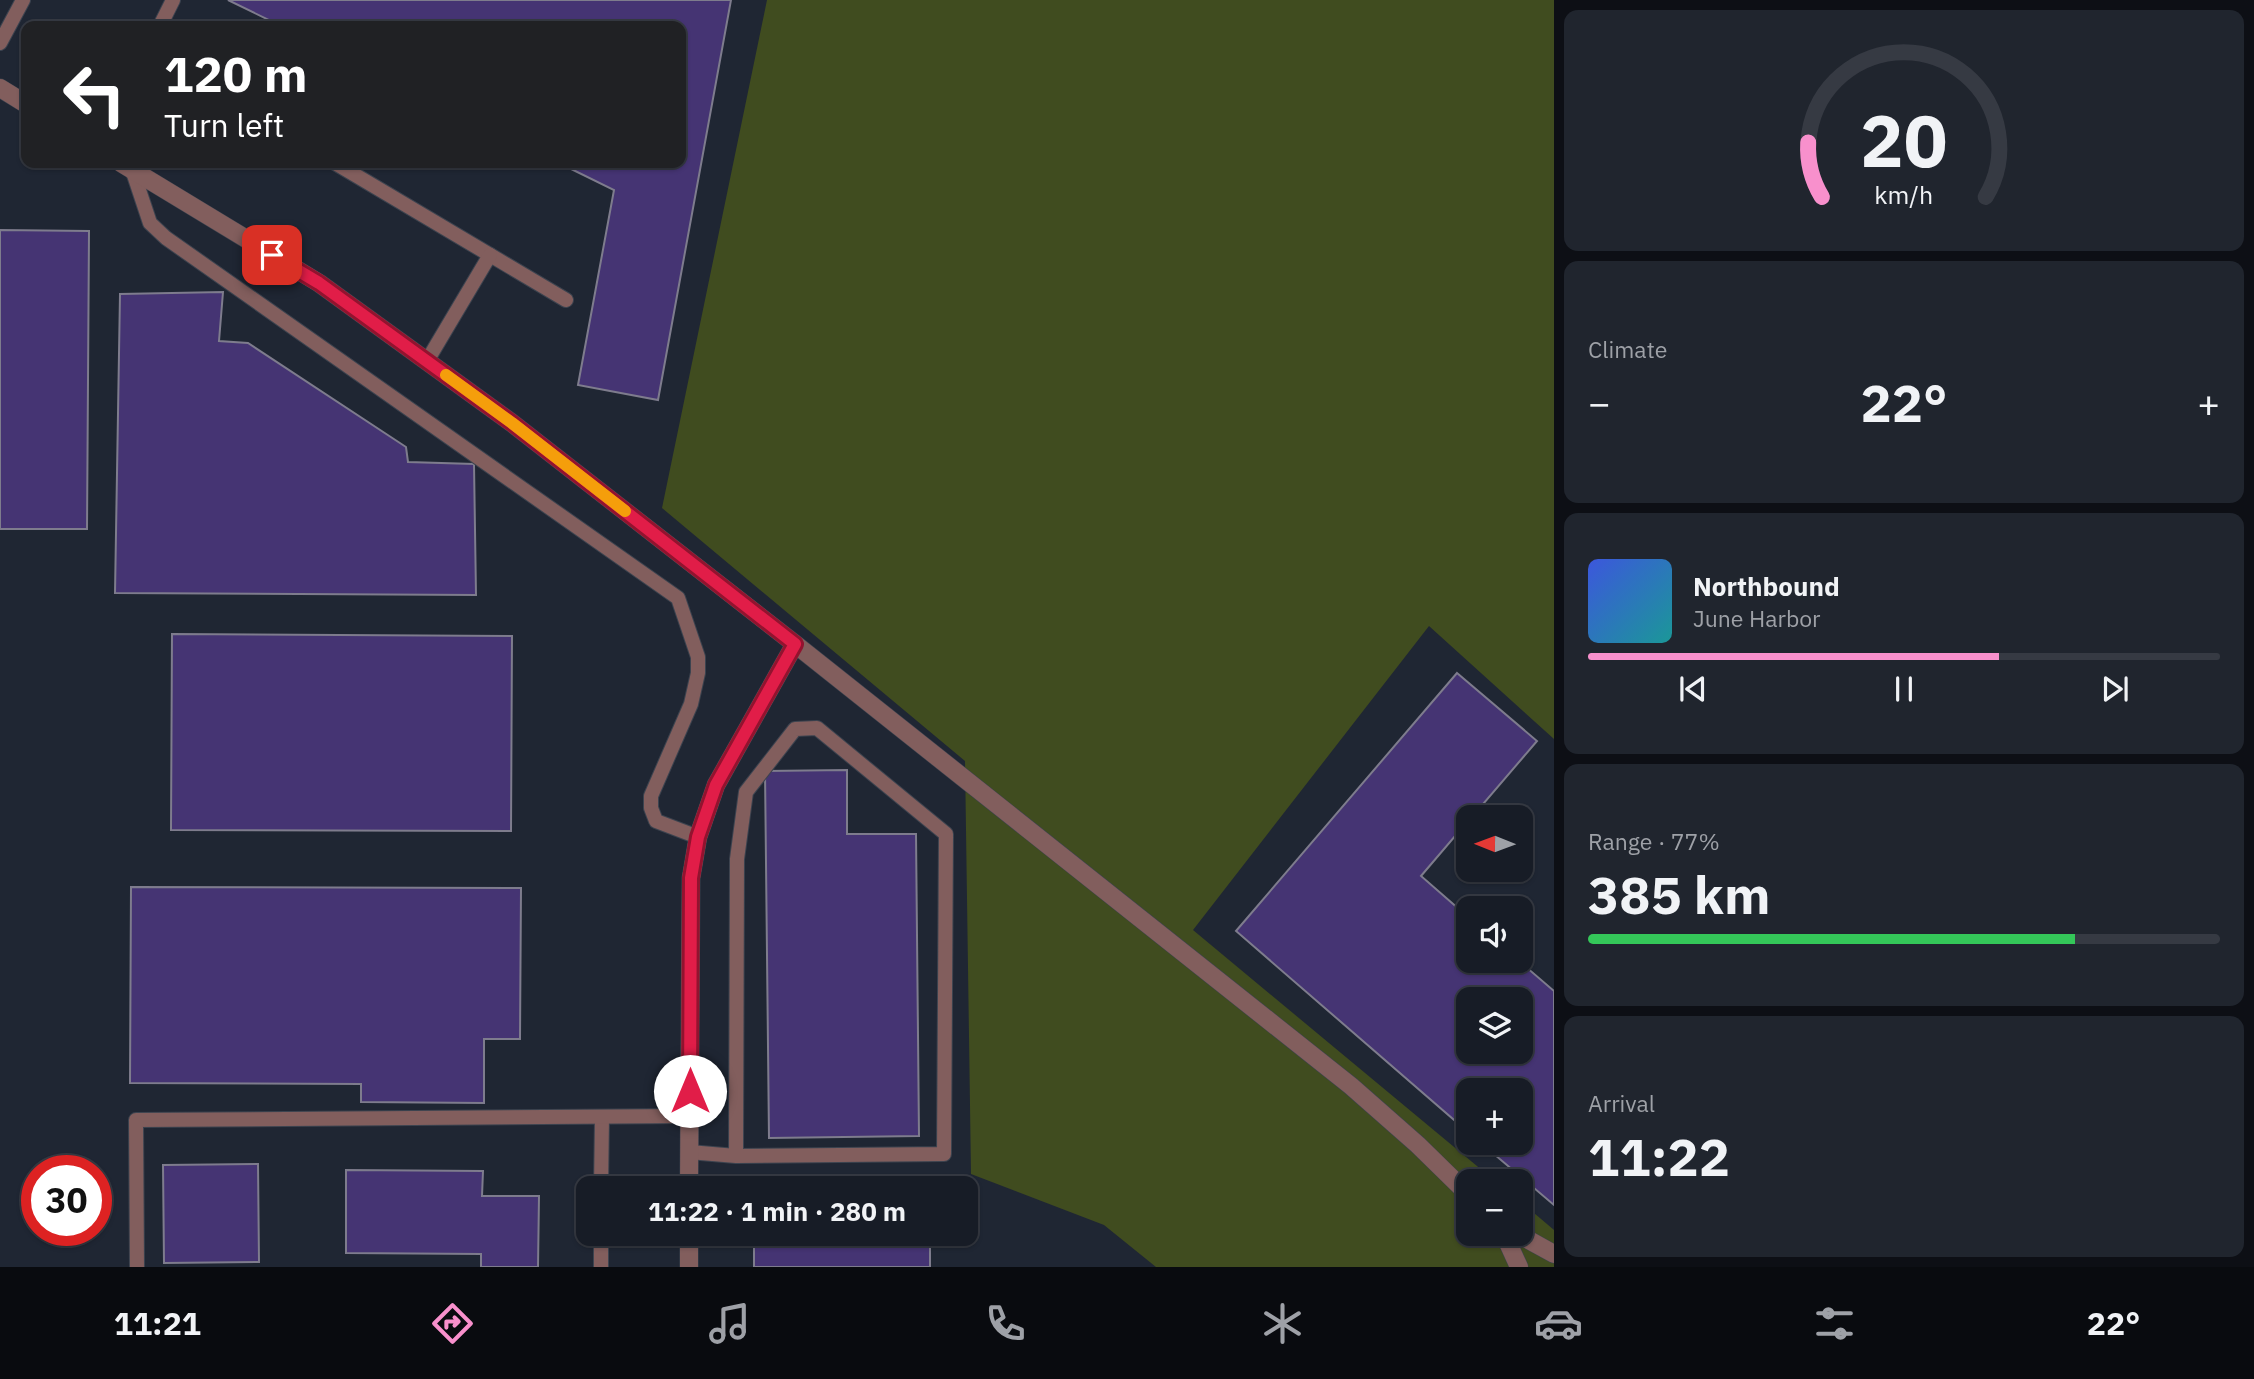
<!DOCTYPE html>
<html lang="en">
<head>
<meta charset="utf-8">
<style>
  :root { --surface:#171c26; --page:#20252e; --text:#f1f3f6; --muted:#9ea1a7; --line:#363a43; --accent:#f890cc }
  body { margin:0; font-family:"IBM Plex Sans",sans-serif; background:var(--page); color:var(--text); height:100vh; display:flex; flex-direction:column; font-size:26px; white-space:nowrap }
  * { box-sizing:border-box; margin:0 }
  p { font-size:23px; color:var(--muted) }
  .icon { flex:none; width:38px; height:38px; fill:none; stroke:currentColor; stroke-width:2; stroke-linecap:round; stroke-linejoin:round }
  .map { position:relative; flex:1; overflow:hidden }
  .sheet { display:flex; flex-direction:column; gap:10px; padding:10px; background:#0d0f15; width:700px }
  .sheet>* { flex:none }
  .hud { position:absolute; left:21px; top:21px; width:665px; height:147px; border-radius:14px; box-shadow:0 2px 5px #0004,0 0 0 2px var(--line); background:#202124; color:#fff; overflow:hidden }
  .needle { width:46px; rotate:271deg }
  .controls { position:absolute; left:1456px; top:805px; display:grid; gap:14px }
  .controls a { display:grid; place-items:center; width:77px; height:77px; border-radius:14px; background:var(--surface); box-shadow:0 2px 5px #0004,0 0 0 2px var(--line); font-size:35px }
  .speed { position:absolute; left:21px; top:1155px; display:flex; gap:14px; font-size:35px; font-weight:700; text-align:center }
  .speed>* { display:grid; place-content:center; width:91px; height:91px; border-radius:50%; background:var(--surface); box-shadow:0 2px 5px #0004,0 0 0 2px var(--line); line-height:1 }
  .speed .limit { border:10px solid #d22; background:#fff; color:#111 }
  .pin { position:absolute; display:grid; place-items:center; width:60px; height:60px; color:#fff; margin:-30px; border-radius:14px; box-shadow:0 4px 10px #0006 }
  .me { position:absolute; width:77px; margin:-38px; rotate:0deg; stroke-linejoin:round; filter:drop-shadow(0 0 5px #0008) }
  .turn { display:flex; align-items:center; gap:24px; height:147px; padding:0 28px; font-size:32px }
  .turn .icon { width:91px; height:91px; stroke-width:2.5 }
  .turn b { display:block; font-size:49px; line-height:60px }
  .big { font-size:52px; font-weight:800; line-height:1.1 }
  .sheet .widget { flex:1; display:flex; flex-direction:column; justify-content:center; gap:10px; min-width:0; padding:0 24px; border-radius:14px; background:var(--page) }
  .sheet .dial { align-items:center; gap:0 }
  .dial svg { height:182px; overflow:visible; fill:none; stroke:var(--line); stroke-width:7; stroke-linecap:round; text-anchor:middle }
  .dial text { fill:var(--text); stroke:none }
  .song { display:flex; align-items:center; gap:21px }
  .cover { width:84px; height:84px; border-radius:10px; background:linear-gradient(135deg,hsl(230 70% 55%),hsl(180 70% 35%)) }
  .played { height:7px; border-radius:4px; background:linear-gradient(90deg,var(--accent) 65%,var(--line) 65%) }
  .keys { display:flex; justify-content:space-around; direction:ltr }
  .heat { display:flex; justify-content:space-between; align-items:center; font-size:38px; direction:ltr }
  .charge { height:10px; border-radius:5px; background:linear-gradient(90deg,#34c759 77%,var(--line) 0) }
  .trip { position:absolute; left:576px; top:1176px; width:402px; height:70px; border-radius:14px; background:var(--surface); box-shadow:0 2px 5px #0004,0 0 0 2px var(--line); font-weight:800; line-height:70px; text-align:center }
  .tab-bar { display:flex; height:112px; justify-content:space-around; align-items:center; background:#090b0f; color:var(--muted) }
  .tab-bar .icon { width:49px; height:49px }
  .tab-bar .selected { color:var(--accent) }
  .tab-bar b { font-size:32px; color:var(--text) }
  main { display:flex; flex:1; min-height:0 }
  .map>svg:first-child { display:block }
</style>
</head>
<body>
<main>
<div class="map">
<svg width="1554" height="1267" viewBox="0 0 1554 1267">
  <rect width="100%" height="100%" fill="#1f2633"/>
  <path fill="#404c1f" d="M767,0H1554V739L1429,626L1193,930L1495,1181H1468V1234H1521V1202L1554,1230V1267H1156L1104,1225L971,1174L965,761L662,508Z"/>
  <g fill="#453473" stroke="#7e7c8d" stroke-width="2" fill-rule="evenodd">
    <path d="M228,0H731L658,400L578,385L614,190L559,163H681V26H281Z"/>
    <path d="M0,230L89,231L87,529H0Z"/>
    <path d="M223,292L219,341L248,343L406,447L408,462L474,464L476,595L115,593L120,294Z"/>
    <path d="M172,634L512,636L511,831L171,830Z"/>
    <path d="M1457,673L1537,741L1472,817H1468V821L1421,876L1468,917V961H1519L1554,991V1205L1481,1143H1521V1090H1468V1132L1236,931ZM1468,999H1521V1052H1468Z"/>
    <path d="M847,770V834H916L919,1136L769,1138L765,771Z"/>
    <path d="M131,887L521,888L520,1039H484V1103L361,1102V1084L130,1083Z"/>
    <path d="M258,1164L259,1262L164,1263L163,1165Z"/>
    <path d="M346,1170L483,1171L482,1196H539L538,1267H481V1254L346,1253Z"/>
    <rect x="754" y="1234" width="176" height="33"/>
  </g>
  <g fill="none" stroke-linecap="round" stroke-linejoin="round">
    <g stroke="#3c434f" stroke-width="16">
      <g id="service">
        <path d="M160,26L173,0"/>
        <path d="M0,43L23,0"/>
        <path d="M335,163L566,300"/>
        <path d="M132,169L150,223L166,238L678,598L698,657V673L691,704L651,796V808L656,821L698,837"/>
        <path d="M427,361L490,255"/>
        <path d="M689,1152L736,1156L944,1154L946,834L817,728L795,729L746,792L737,859L736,1156"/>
        <path d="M601,1188L602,1117"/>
        <path d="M137,1267L136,1120L689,1116"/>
        <path d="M601,1267V1234"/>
      </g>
    </g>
    <g stroke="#3c434f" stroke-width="19">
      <g id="minor">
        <path d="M0,88L26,104"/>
        <path d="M121,163L319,283L512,423L795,644L1351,1086L1418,1145L1468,1194"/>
        <path d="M689,1188L691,878L698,837L716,785L795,644"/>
        <path d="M1504,1234L1519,1267"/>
        <path d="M1518,1234L1554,1254"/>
        <path d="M689,1267V1234"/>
      </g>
    </g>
    <use href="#service" stroke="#825e5d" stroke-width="14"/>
    <use href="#minor" stroke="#825e5d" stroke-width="18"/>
  </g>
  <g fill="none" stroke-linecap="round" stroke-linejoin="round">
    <g stroke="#92132f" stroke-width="18">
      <path id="route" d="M272,255L319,283L512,423L795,644L716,785L698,837L691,878L690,1091"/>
    </g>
    <use href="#route" stroke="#e11d48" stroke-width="12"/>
    <path stroke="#f59e0b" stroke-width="12" d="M446,375L512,423L625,511"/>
  </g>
</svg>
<div class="controls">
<a><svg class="needle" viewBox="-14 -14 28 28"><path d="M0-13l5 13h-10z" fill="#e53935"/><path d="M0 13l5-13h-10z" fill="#9ea1a7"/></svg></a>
<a><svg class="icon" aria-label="sound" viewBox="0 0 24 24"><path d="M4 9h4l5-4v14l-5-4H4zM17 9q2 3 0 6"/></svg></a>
<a><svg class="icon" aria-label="layers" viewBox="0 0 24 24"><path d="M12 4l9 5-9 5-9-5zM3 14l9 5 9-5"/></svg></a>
<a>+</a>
<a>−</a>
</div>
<div class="speed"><div class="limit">30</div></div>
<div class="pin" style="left:272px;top:255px;background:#d93025"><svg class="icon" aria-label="arrive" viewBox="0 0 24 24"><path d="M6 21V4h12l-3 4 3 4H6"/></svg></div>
<svg class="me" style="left:690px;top:1091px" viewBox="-20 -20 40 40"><circle r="19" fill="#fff"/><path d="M0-13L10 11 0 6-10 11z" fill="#e11d48"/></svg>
<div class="trip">11:22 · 1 min · 280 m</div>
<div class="hud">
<div class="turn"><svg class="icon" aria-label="left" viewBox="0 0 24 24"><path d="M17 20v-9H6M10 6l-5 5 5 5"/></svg><div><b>120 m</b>Turn left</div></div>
</div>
</div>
<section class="sheet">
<div class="widget dial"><svg viewBox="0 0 100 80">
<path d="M14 69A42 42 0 1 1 86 69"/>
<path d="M14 69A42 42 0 0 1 8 45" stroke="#f890cc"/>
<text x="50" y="56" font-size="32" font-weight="700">20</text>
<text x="50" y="72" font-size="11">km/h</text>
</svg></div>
<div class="widget"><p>Climate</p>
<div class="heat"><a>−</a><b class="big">22°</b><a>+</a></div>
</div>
<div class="widget">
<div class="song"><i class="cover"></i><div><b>Northbound</b><p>June Harbor</p></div></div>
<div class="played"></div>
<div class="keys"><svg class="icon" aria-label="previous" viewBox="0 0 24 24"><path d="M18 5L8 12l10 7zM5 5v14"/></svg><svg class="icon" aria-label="pause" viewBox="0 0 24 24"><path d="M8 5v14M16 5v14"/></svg><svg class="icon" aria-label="next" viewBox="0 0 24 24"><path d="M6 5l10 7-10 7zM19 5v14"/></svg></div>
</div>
<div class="widget"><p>Range · 77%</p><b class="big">385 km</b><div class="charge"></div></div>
<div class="widget"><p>Arrival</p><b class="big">11:22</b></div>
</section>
</main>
<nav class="tab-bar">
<b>11:21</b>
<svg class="icon selected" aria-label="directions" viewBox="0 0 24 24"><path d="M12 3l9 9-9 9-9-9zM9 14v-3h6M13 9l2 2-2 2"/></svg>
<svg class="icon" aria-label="music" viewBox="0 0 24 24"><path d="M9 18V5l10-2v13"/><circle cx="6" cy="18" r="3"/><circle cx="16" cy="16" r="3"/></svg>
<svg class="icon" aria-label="phone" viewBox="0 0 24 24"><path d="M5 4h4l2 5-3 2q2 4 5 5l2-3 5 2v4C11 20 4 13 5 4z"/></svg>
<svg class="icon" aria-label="climate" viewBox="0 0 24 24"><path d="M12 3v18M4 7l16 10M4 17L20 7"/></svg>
<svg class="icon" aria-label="car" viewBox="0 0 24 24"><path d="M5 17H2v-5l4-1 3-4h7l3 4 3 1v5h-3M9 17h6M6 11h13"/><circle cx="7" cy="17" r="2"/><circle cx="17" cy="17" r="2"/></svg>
<svg class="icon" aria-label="filters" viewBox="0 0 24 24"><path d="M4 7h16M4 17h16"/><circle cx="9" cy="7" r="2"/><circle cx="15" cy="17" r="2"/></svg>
<b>22°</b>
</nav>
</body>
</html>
